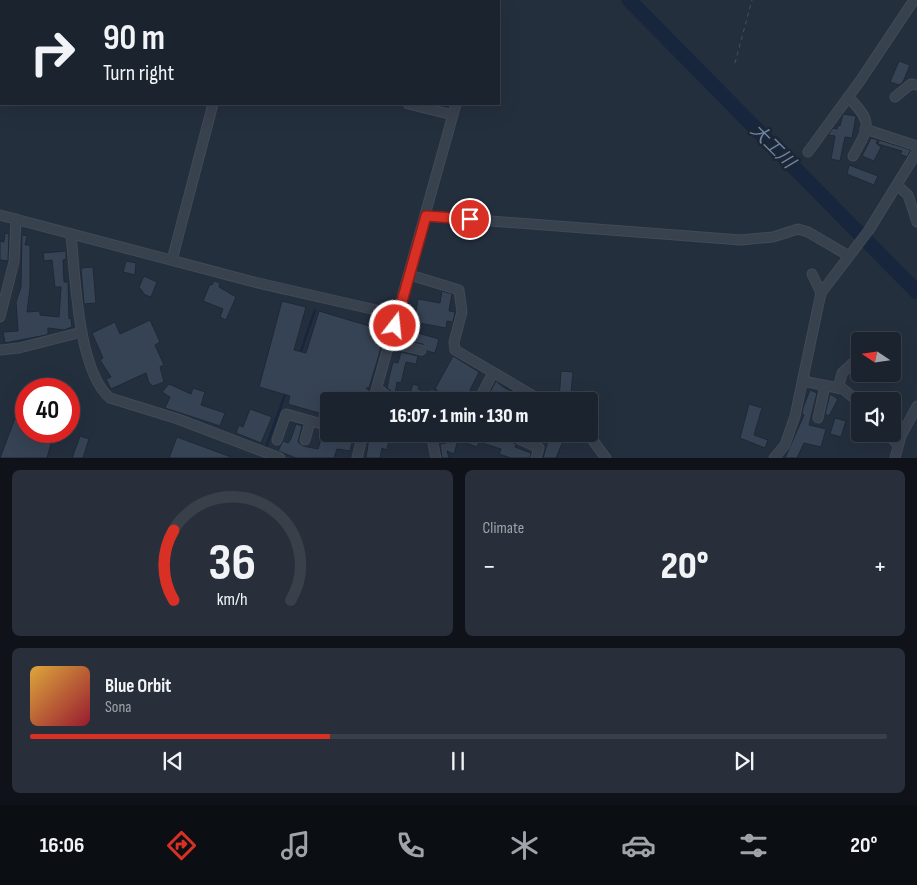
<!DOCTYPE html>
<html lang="en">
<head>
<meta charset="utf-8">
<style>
  :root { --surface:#1b232e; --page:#282f3a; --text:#f1f3f6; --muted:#a0a4aa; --line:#39404a; --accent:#d93025 }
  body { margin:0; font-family:"Sofia Sans Condensed","Noto Sans JP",sans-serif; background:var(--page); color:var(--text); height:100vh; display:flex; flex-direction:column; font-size:19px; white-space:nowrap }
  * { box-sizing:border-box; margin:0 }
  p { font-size:16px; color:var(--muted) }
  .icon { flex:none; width:28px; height:28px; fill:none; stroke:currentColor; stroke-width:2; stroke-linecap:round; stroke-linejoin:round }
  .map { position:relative; height:458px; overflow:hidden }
  .side { display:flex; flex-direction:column; gap:12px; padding:12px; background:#0f1319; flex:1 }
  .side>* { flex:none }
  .hud { position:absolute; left:0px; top:0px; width:500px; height:105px; box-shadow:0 5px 20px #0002,0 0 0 1px var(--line); background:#1b232e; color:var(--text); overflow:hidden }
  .needle { width:32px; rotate:283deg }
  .tools { position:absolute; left:851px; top:332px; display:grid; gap:10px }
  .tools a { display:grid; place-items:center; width:50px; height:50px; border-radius:5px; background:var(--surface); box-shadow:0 5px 20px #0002,0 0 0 1px var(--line); font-size:25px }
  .speed { position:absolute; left:15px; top:378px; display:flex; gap:10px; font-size:25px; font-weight:700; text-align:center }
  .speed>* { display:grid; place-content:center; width:65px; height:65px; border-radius:50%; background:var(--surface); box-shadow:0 5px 20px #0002,0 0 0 1px var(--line); line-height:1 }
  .speed .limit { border:8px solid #d22; background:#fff; color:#111 }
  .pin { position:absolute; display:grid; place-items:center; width:42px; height:42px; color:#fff; margin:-21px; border:2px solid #fff; border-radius:50%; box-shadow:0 1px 5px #0007 }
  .me { position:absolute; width:55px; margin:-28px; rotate:16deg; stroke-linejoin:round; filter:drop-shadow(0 0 4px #0008) }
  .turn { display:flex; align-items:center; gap:18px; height:105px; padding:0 20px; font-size:22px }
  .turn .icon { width:65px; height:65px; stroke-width:2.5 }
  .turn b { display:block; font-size:35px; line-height:42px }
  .big { font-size:38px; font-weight:800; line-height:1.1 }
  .side .widget { flex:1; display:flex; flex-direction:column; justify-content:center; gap:8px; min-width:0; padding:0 18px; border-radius:8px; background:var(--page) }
  .side .dial { align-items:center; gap:0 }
  .dial svg { height:130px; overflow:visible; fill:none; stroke:var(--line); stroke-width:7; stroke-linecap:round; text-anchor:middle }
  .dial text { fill:var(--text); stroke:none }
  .song { display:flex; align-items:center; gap:15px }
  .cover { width:60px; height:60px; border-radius:8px; background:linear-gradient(135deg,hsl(40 70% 55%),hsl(350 70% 35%)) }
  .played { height:5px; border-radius:2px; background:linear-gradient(90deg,var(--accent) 35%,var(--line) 35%) }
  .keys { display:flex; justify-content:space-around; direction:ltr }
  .heat { display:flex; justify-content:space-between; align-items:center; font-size:28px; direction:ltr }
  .side .tiles { flex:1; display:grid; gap:12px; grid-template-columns:1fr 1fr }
  .widget:last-child { grid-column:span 2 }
  .trip { position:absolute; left:320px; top:392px; width:278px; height:50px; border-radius:5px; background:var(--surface); box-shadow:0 5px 20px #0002,0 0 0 1px var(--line); font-weight:800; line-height:50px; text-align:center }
  .menu { display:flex; height:80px; justify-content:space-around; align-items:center; background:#0b0e12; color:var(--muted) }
  .menu .icon { width:35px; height:35px }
  .menu .current { color:var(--accent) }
  .menu b { font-size:22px; color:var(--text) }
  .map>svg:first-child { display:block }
</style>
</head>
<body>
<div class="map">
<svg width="917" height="458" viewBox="0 0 917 458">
  <rect width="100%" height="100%" fill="#242f3e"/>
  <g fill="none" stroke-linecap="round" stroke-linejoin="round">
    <g stroke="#17263c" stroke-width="2.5">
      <path d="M300,354L315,310"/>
      <path d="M265,450L286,392"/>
    </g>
    <path stroke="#17263c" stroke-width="15" d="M629,0L917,292"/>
  </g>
  <g fill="#364354" stroke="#1f2835">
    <path d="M899,61L910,65L903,82L899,85L890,82Z"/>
    <path d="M843,114L856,116L852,138L845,137L840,161L831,159L835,136L828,135L833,128L837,129L838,125L840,126Z"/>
    <path d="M871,138L878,140L876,143L881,147L874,161L862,156Z"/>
    <path d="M879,140L911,150L907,157L900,154L902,151L878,144Z"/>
    <path d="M849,165L878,176L874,185L847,174Z"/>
    <path d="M5,233L9,234L8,261L0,260V241L4,242Z"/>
    <path d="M22,235L27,236L25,245H30V288L27,312L40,311V315L59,317L61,287H55L52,260L44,261L43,253L66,251V259L63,260L64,282H68L69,319L71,318L72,327L64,330L48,328V334L46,335L5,343L3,332L18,331L16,302L21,287Z"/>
    <path d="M126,261L136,263L135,275L123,272Z"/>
    <path d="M93,267L96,303L84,304L81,268Z"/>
    <path d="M144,276L157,282L151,297L145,295L139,287Z"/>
    <path d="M214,281L220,283L219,287L236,297L226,320L220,317L223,309L203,301L210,284L212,285Z"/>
    <path d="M442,291L452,294L449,311L455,312L453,322L447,321L446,328L414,322L418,299L440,303Z"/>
    <path d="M282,301L306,307L294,350L306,353L319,311L386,331L369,388H366L369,390L365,401H329V416L288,404L290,396L259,387Z"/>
    <path d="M150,320L160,342L155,345L164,365L160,367L164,382L153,386L149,383L146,373L111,389L106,379L111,377L100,360L103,358L92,333L115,322L120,334Z"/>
    <path d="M411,331L439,339L435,353L427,351L423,344L409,341Z"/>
    <path d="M401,352L418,356L416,364L406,362L401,383L397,382L395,394L387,388L389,378L393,362L398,363Z"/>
    <path d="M453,356L479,372L470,390L475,393L472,401H453L435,389Z"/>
    <path d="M561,371L573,372L571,393H568L567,401H559Z"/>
    <path d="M496,381L503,387L530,401H512L501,397L499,401H485Z"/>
    <path d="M169,384L191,394L193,388L205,392L201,405L225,413L220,426L165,408L170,397L162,392Z"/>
    <path d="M413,384L419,386L418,389L421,390L418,401L408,399Z"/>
    <path d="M26,389V431H63L59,443L52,440L47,458H0Z"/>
    <path d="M810,390L817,393L809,425L826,429L821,447L804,443L797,458H785L804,415L802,414L803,408Z"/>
    <path d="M830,394L838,399L829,416L825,414Z"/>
    <path d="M749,404L762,408L754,435L768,440L765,448L740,438Z"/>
    <path d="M250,409L272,417L261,443L236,433L239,425L243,427Z"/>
    <path d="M835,418L846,421L841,437L830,434Z"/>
    <path d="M296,424L302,426L298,442L303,446L318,449L322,436L328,434L352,443L350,451L337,449L334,458H296L278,451L283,441L288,443L291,439Z"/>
    <path d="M441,434H500L505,439L516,444L515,447L531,453L530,458H511L499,454L501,449L479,442L477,447L458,440L454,454L447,451L449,458H442L440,444L446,443L439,442Z"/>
    <path d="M550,434L564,439L556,458H543Z"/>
    <path d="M373,435L389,440L387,450L382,448L380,458H366L369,437L373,438Z"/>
    <path d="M80,436L89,439L83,458H72Z"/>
    <path d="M177,437L231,457V458H169Z"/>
  </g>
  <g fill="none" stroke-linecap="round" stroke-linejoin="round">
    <g stroke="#414a57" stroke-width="11">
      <g id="minor">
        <path d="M18,0L22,1"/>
        <path d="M232,0L233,1"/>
        <path d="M168,1L169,0"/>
        <path d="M241,1V0"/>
        <path d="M484,1V0"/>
        <path d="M848,97C873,122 870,126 853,156"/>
        <path d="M895,97L911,84L917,85"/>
        <path d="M408,104L453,115"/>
        <path d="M865,129L917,146"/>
        <path d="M808,152L860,81L914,0"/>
        <path d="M897,185L908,195L917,222"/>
        <path d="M0,215L254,282L398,315"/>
        <path d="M425,216L741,240L773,237L798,229L808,232L849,256"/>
        <path d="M71,234C75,275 78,372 110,398L178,419L280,458"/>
        <path d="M172,260L213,104"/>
        <path d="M812,274L821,293"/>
        <path d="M410,275L459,290L462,312L454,342L455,350L542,401"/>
        <path d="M0,317L14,262L16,219"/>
        <path d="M391,343L421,350"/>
        <path d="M0,350L19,348L82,332"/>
        <path d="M803,381L843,389L860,403"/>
        <path d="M377,388L393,401"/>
        <path d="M838,388L842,373L856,360"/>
        <path d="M373,401L456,104"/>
        <path d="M431,401L432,396L442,401"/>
        <path d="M478,401L493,373"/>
        <path d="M818,418L825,386"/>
        <path d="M431,434L436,458"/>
        <path d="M508,434L539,448L536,458"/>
        <path d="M588,434L606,458"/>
        <path d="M888,434L898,445"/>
        <path d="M277,440L286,414L329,426"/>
        <path d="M305,440L310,422"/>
        <path d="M357,458L363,434"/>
        <path d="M774,458L785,445L795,416L821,293L869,230L917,152"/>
        <path d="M895,458L901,436L917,406"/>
      </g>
    </g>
    <path stroke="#3f5557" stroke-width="1" stroke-dasharray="4 4" stroke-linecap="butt" d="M735,63L752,0"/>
    <use href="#minor" stroke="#38414e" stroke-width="9"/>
  </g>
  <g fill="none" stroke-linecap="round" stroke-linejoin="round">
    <g stroke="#8d1f18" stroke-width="12">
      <path id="route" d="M395,326L426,216L470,219"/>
    </g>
    <use href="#route" stroke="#d93025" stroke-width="9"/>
  </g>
  <g text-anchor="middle" stroke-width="5" stroke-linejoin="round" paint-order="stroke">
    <g font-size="18" font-style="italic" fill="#6d86a8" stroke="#1d2633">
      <text transform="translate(773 146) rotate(45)" y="6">大工川</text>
    </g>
  </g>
</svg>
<div class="tools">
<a><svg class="needle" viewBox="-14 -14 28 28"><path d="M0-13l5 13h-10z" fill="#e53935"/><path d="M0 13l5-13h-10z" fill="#a0a4aa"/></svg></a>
<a><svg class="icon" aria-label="sound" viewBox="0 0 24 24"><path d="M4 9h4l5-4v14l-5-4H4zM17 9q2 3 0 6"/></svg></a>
</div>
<div class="speed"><div class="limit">40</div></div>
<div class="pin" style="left:470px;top:219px;background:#d93025"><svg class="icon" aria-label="arrive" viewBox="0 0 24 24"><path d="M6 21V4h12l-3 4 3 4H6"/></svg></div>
<svg class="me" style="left:395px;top:326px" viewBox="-20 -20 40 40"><circle r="17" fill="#d93025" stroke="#fff" stroke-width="3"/><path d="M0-11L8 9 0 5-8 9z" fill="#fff"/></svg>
<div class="trip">16:07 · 1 min · 130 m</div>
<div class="hud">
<div class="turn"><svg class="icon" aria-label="right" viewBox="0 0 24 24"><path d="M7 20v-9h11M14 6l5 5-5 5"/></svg><div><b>90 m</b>Turn right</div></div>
</div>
</div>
<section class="side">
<div class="tiles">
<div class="widget dial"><svg viewBox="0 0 100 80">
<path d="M14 69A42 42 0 1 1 86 69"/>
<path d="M14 69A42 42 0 0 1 14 26" stroke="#d93025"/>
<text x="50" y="56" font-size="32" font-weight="700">36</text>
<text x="50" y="72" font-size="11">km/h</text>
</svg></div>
<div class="widget"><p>Climate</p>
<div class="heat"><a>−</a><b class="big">20°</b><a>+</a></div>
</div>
<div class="widget">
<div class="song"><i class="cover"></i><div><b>Blue Orbit</b><p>Sona</p></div></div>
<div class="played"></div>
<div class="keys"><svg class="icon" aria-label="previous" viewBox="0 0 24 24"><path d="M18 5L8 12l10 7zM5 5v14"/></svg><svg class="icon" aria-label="pause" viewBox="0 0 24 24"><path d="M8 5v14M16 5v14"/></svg><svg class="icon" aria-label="next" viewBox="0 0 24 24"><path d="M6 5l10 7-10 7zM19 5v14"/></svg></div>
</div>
</div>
</section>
<nav class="menu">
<b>16:06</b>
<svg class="icon current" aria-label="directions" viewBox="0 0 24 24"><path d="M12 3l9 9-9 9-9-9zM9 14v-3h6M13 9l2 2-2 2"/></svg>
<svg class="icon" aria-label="music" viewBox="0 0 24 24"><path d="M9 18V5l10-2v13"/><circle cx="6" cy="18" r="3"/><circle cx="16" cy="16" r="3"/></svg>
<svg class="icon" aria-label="phone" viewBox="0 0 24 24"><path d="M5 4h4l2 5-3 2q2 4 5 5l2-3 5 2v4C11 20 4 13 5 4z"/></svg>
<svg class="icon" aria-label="climate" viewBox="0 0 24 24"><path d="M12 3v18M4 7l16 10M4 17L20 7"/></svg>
<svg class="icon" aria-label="car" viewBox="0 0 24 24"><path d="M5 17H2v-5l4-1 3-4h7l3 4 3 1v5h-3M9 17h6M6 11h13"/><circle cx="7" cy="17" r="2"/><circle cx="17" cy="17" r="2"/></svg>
<svg class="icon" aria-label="filters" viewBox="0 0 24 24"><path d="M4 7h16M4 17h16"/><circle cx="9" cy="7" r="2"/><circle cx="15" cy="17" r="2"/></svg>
<b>20°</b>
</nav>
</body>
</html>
